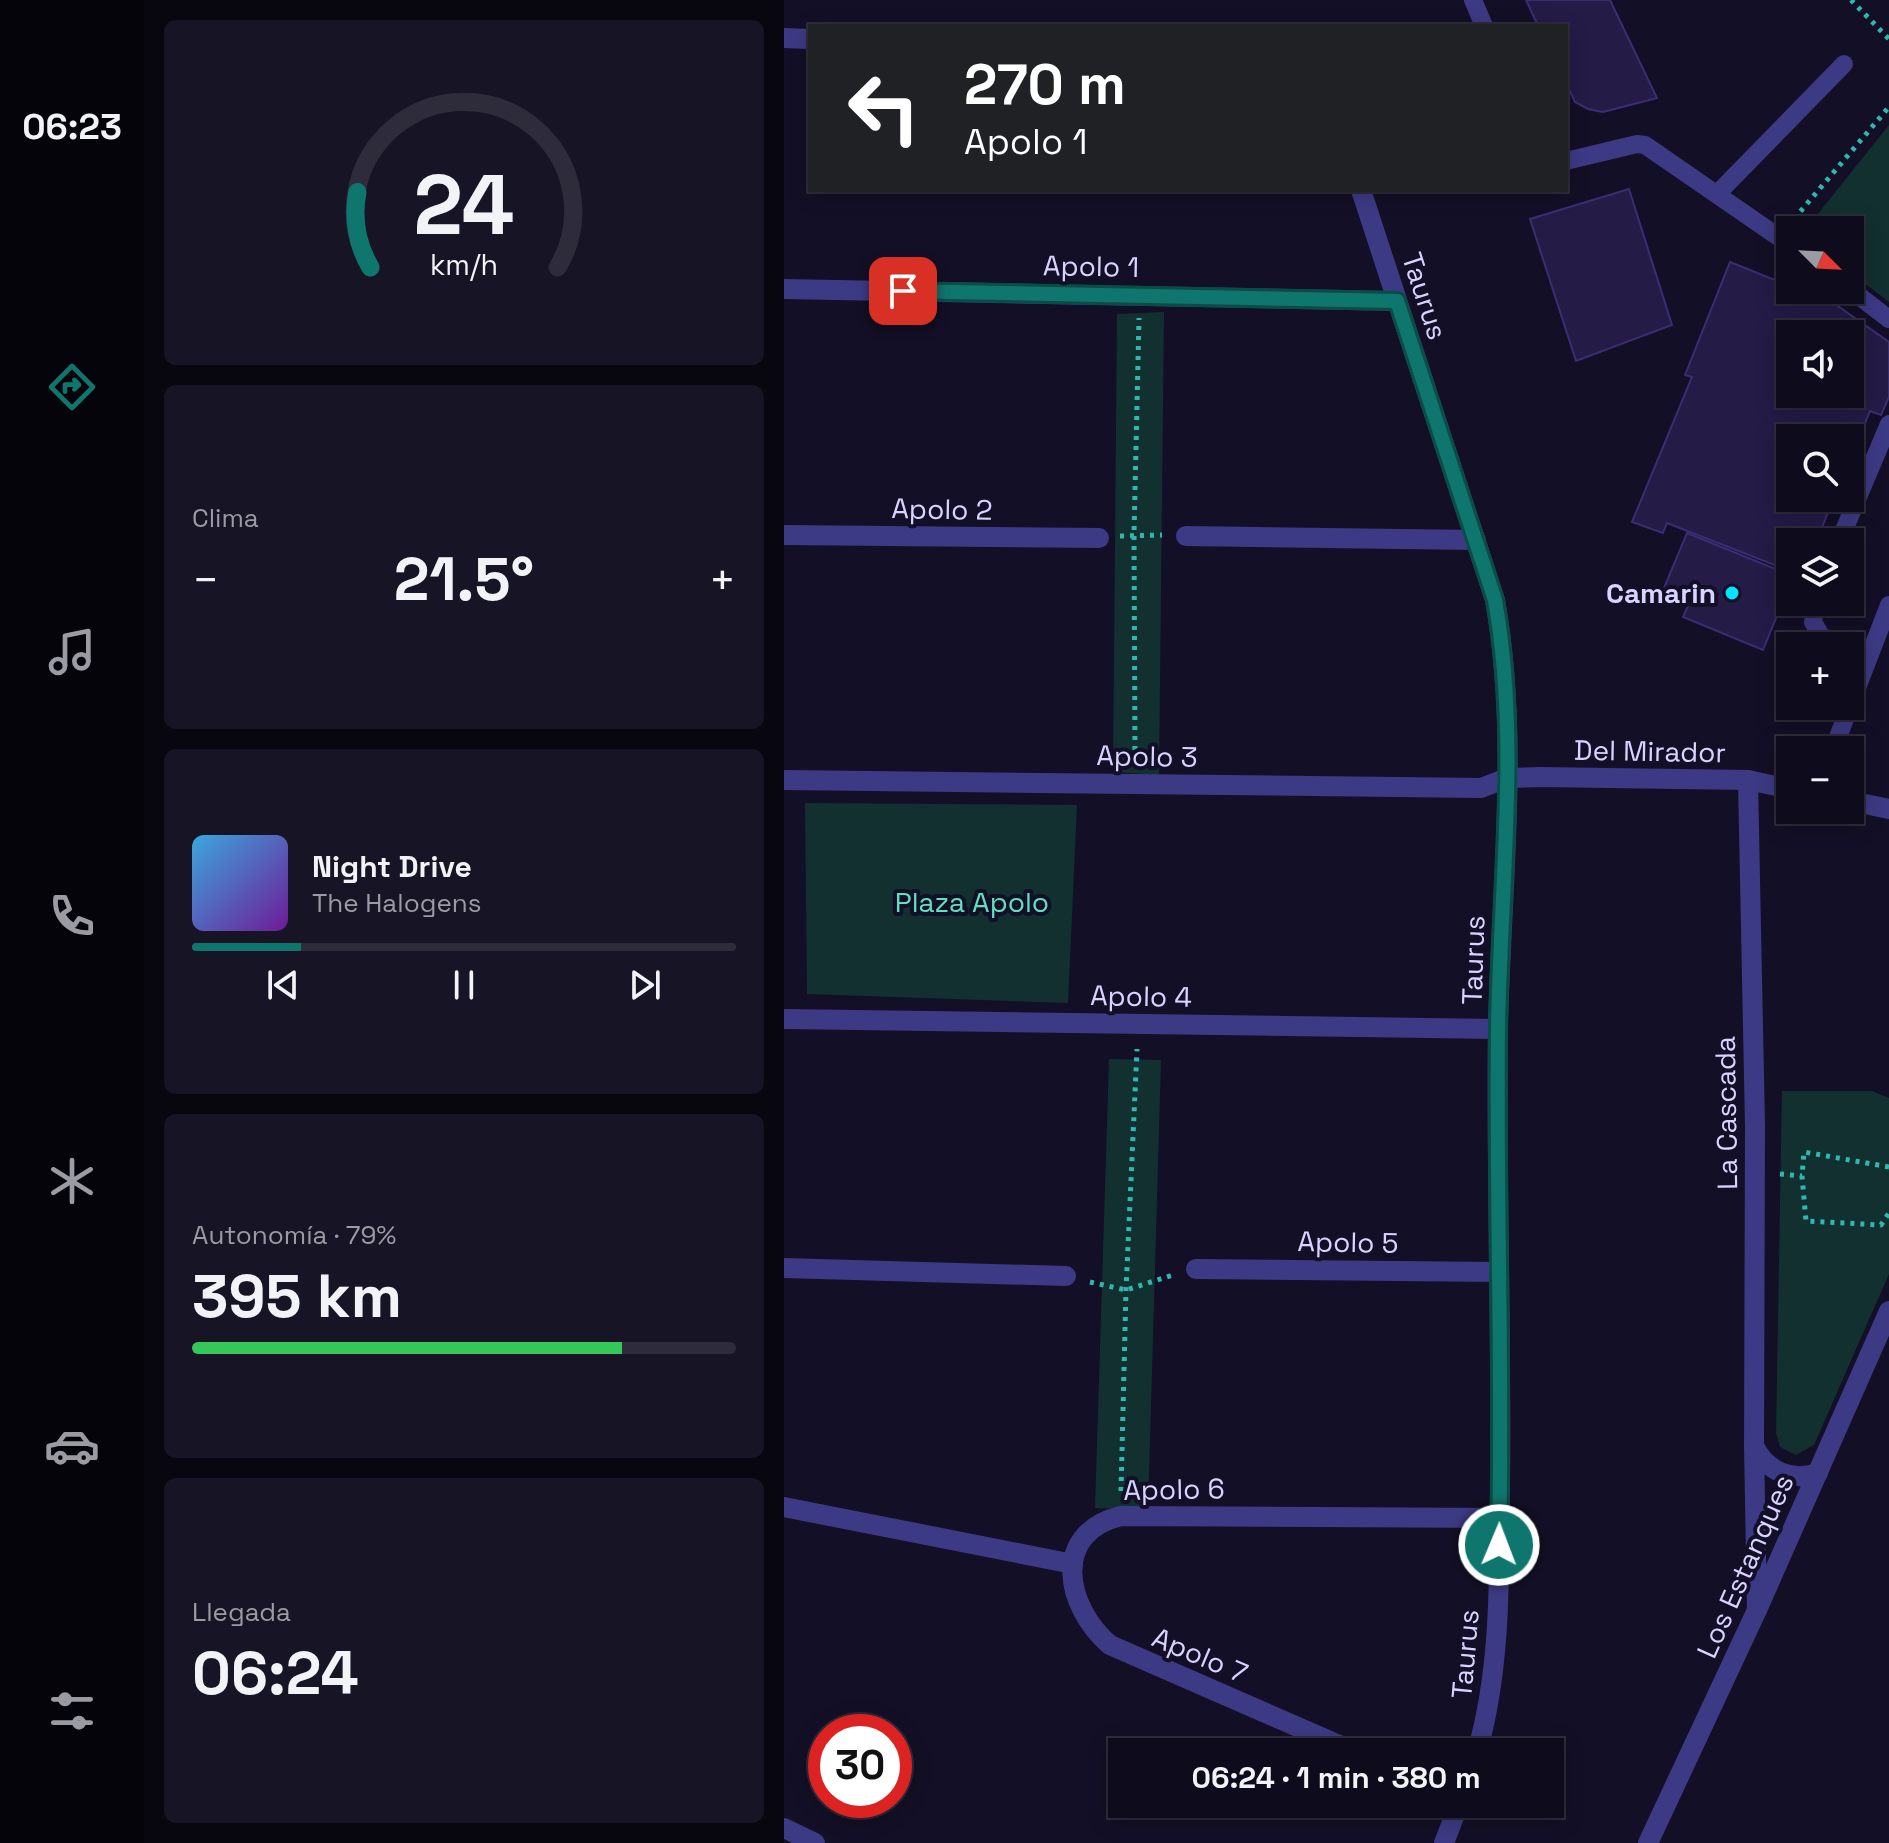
<!DOCTYPE html>
<html lang="es">
<head>
<meta charset="utf-8">
<style>
  :root { --surface:#0e0b1c; --page:#171425; --text:#f1f3f6; --muted:#9b9ba3; --line:#2e2b3b; --accent:#0f766e }
  body { margin:0; font-family:"Space Grotesk",sans-serif; background:var(--page); color:var(--text); height:100vh; display:flex; flex-direction:column; font-size:30px; white-space:nowrap }
  * { box-sizing:border-box; margin:0 }
  p { font-size:26px; color:var(--muted) }
  .icon { flex:none; width:44px; height:44px; fill:none; stroke:currentColor; stroke-width:2; stroke-linecap:round; stroke-linejoin:round }
  .map { position:relative; flex:1; overflow:hidden }
  .details { display:flex; flex-direction:column; gap:20px; padding:20px; background:#08060f; width:640px }
  .details>* { flex:none }
  .banner { position:absolute; left:24px; top:24px; width:760px; height:168px; border-radius:0px; box-shadow:0 4px 20px #0003,0 0 0 2px var(--line); background:#202124; color:#fff; overflow:hidden }
  .needle { width:52px; rotate:114deg }
  .buttons { position:absolute; left:992px; top:216px; display:grid; gap:16px }
  .buttons a { display:grid; place-items:center; width:88px; height:88px; border-radius:0px; background:var(--surface); box-shadow:0 4px 20px #0003,0 0 0 2px var(--line); font-size:40px }
  .speed { position:absolute; left:24px; top:1714px; display:flex; gap:16px; font-size:40px; font-weight:700; text-align:center }
  .speed>* { display:grid; place-content:center; width:104px; height:104px; border-radius:50%; background:var(--surface); box-shadow:0 4px 20px #0003,0 0 0 2px var(--line); line-height:1 }
  .speed .limit { border:12px solid #d22; background:#fff; color:#111 }
  .pin { position:absolute; display:grid; place-items:center; width:68px; height:68px; color:#fff; margin:-34px; border-radius:16px; box-shadow:0 4px 12px #0006 }
  .me { position:absolute; width:88px; margin:-44px; rotate:1deg; stroke-linejoin:round; filter:drop-shadow(0 0 6px #0008) }
  .turn { display:flex; align-items:center; gap:28px; height:168px; padding:0 24px; font-size:36px }
  .turn .icon { width:104px; height:104px; stroke-width:2.5 }
  .turn b { display:block; font-size:56px; line-height:68px }
  .big { font-size:60px; font-weight:600; line-height:1.1 }
  .details .widget { flex:1; display:flex; flex-direction:column; justify-content:center; gap:12px; min-width:0; padding:0 28px; border-radius:12px; background:var(--page) }
  .details .dial { align-items:center; gap:0 }
  .dial svg { height:208px; overflow:visible; fill:none; stroke:var(--line); stroke-width:7; stroke-linecap:round; text-anchor:middle }
  .dial text { fill:var(--text); stroke:none }
  .song { display:flex; align-items:center; gap:24px }
  .cover { width:96px; height:96px; border-radius:12px; background:linear-gradient(135deg,hsl(200 70% 55%),hsl(280 70% 35%)) }
  .played { height:8px; border-radius:4px; background:linear-gradient(90deg,var(--accent) 20%,var(--line) 20%) }
  .keys { display:flex; justify-content:space-around; direction:ltr }
  .heat { display:flex; justify-content:space-between; align-items:center; font-size:44px; direction:ltr }
  .charge { height:12px; border-radius:6px; background:linear-gradient(90deg,#34c759 79%,var(--line) 0) }
  .trip { position:absolute; left:324px; top:1738px; width:456px; height:80px; border-radius:0px; background:var(--surface); box-shadow:0 4px 20px #0003,0 0 0 2px var(--line); font-weight:600; line-height:80px; text-align:center }
  main { display:flex; flex:1; min-height:0 }
  .tab-bar { display:flex; flex-direction:column; width:144px; justify-content:space-around; align-items:center; background:#06040b; color:var(--muted) }
  .tab-bar .icon { width:56px; height:56px }
  .tab-bar .selected { color:var(--accent) }
  .tab-bar b { font-size:36px; color:var(--text) }
  .map>svg:first-child { display:block }
</style>
</head>
<body>
<main>
<nav class="tab-bar">
<b>06:23</b>
<svg class="icon selected" aria-label="directions" viewBox="0 0 24 24"><path d="M12 3l9 9-9 9-9-9zM9 14v-3h6M13 9l2 2-2 2"/></svg>
<svg class="icon" aria-label="music" viewBox="0 0 24 24"><path d="M9 18V5l10-2v13"/><circle cx="6" cy="18" r="3"/><circle cx="16" cy="16" r="3"/></svg>
<svg class="icon" aria-label="phone" viewBox="0 0 24 24"><path d="M5 4h4l2 5-3 2q2 4 5 5l2-3 5 2v4C11 20 4 13 5 4z"/></svg>
<svg class="icon" aria-label="climate" viewBox="0 0 24 24"><path d="M12 3v18M4 7l16 10M4 17L20 7"/></svg>
<svg class="icon" aria-label="car" viewBox="0 0 24 24"><path d="M5 17H2v-5l4-1 3-4h7l3 4 3 1v5h-3M9 17h6M6 11h13"/><circle cx="7" cy="17" r="2"/><circle cx="17" cy="17" r="2"/></svg>
<svg class="icon" aria-label="filters" viewBox="0 0 24 24"><path d="M4 7h16M4 17h16"/><circle cx="9" cy="7" r="2"/><circle cx="15" cy="17" r="2"/></svg>
</nav>
<section class="details">
<div class="widget dial"><svg viewBox="0 0 100 80">
<path d="M14 69A42 42 0 1 1 86 69"/>
<path d="M14 69A42 42 0 0 1 9 40" stroke="#0f766e"/>
<text x="50" y="56" font-size="32" font-weight="700">24</text>
<text x="50" y="72" font-size="11">km/h</text>
</svg></div>
<div class="widget"><p>Clima</p>
<div class="heat"><a>−</a><b class="big">21.5°</b><a>+</a></div>
</div>
<div class="widget">
<div class="song"><i class="cover"></i><div><b>Night Drive</b><p>The Halogens</p></div></div>
<div class="played"></div>
<div class="keys"><svg class="icon" aria-label="previous" viewBox="0 0 24 24"><path d="M18 5L8 12l10 7zM5 5v14"/></svg><svg class="icon" aria-label="pause" viewBox="0 0 24 24"><path d="M8 5v14M16 5v14"/></svg><svg class="icon" aria-label="next" viewBox="0 0 24 24"><path d="M6 5l10 7-10 7zM19 5v14"/></svg></div>
</div>
<div class="widget"><p>Autonomía · 79%</p><b class="big">395 km</b><div class="charge"></div></div>
<div class="widget"><p>Llegada</p><b class="big">06:24</b></div>
</section>
<div class="map">
<svg width="1105" height="1843" viewBox="0 0 1105 1843">
  <rect width="100%" height="100%" fill="#130f26"/>
  <g fill="#12302f">
    <path d="M1105,125V302L1066,272V230H1021Z"/>
    <path d="M380,312L375,775L329,772L333,314Z"/>
    <path d="M21,803L293,805L284,1003L23,994Z"/>
    <path d="M325,1059L377,1060L364,1510L311,1508Z"/>
    <path d="M998,1091H1088L1105,1098V1274L1030,1445L1012,1455L996,1447L992,1433Z"/>
  </g>
  <g fill="#241b47" stroke="#3b2d73" stroke-width="2" fill-rule="evenodd">
    <path d="M742,0H826L873,98L819,112L804,109L791,102L782,83V26H754Z"/>
    <path d="M845,189L888,325L792,361L746,219Z"/>
    <path d="M946,262L1006,286V290H1031L1105,342V397L1097,415L1086,411L1066,459V438H1006V498H1050L1032,542H1006V571L883,523L879,533L848,522L908,377L901,375ZM1006,334H1066V394H1006Z"/>
    <path d="M903,533L1006,575V584L979,650L899,617L907,599L880,588Z"/>
  </g>
  <g fill="none" stroke-linecap="round" stroke-linejoin="round">
    <g stroke="#2fb8b0" stroke-width="5" stroke-dasharray="4 6" stroke-linecap="butt">
      <path d="M1067,0L1105,39"/>
      <path d="M1010,219L1105,107"/>
      <path d="M336,536L378,535"/>
      <path d="M351,760L350,534L355,318"/>
      <path d="M1105,1167L1020,1152L1018,1176L1022,1221L1097,1225L1105,1213"/>
      <path d="M996,1174L1018,1176"/>
      <path d="M306,1282L342,1290L389,1275"/>
      <path d="M337,1491L342,1290L353,1049"/>
    </g>
    <g stroke="#3d3a85" stroke-width="18">
      <path d="M689,0L700,26"/>
      <path d="M782,161L853,144L861,145L1006,245"/>
      <path d="M933,194L1060,64"/>
      <path d="M1066,289L1105,319"/>
      <path d="M1055,542L1105,424"/>
      <path d="M1032,602L1029,622L1043,646"/>
      <path d="M1049,750L1105,605"/>
    </g>
    <g stroke="#3d3a85" stroke-width="20">
      <path d="M0,38L26,39"/>
      <path d="M577,190L711,600C736,741 717,886 714,1028C712,1183 718,1339 716,1494C715,1581 717,1668 693,1752"/>
      <path d="M0,289L613,301"/>
      <path d="M0,535L315,538"/>
      <path d="M402,536L692,540"/>
      <path d="M0,780L697,788L723,778L756,777L964,780L1006,789"/>
      <path d="M964,780L971,1126L970,1446L973,1610"/>
      <path d="M1066,801L1105,809"/>
      <path d="M0,1019L714,1029"/>
      <path d="M0,1268L282,1276"/>
      <path d="M412,1269L715,1272"/>
      <path d="M970,1446C983,1471 1006,1482 1034,1473"/>
      <path d="M0,1507L289,1564"/>
      <path d="M571,1752L326,1645C282,1608 266,1533 337,1516L716,1518"/>
      <path d="M660,1843L675,1804"/>
      <path d="M864,1843L973,1610L1105,1311"/>
    </g>
    <path stroke="#3d3a85" stroke-width="20" d="M0,1828L31,1843"/>
  </g>
  <g fill="none" stroke-linecap="round" stroke-linejoin="round">
    <g stroke="#0a4d48" stroke-width="20">
      <path id="route" d="M119,291L613,301L711,600C736,741 716,886 714,1030C712,1201 719,1373 715,1545"/>
    </g>
    <use href="#route" stroke="#0f766e" stroke-width="14"/>
  </g>
  <circle fill="#00e5ff" stroke="#130f26" stroke-width="3" cx="948" cy="593" r="8"/>
  <g text-anchor="middle" stroke-width="8" stroke-linejoin="round" paint-order="stroke">
    <g font-size="28" fill="#d9d4ff" stroke="#130f26">
      <text transform="translate(307 266) rotate(1)" y="10">Apolo 1</text>
      <text transform="translate(641 296) rotate(72)" y="10">Taurus</text>
      <text transform="translate(158 509) rotate(1)" y="10">Apolo 2</text>
      <text transform="translate(866 751) rotate(1)" y="10">Del Mirador</text>
      <text transform="translate(363 756) rotate(1)" y="10">Apolo 3</text>
      <text transform="translate(689 960) rotate(-88)" y="10">Taurus</text>
      <text transform="translate(357 996) rotate(1)" y="10">Apolo 4</text>
      <text transform="translate(942 1113) rotate(-91)" y="10">La Cascada</text>
      <text transform="translate(564 1242) rotate(1)" y="10">Apolo 5</text>
      <text transform="translate(390 1489) rotate(-1)" y="10">Apolo 6</text>
      <text transform="translate(961 1566) rotate(-66)" y="10">Los Estanques</text>
      <text transform="translate(681 1654) rotate(-85)" y="10">Taurus</text>
      <text transform="translate(416 1655) rotate(23)" y="10">Apolo 7</text>
    </g>
    <g font-size="28" font-weight="bold" fill="#d9d4ff" stroke="#130f26" text-anchor="end">
      <text x="932" y="603">Camarin</text>
    </g>
    <g font-size="28" fill="#5fe0c0" stroke="#130f26">
      <text x="188" y="912">Plaza Apolo</text>
    </g>
  </g>
</svg>
<div class="buttons">
<a><svg class="needle" viewBox="-14 -14 28 28"><path d="M0-13l5 13h-10z" fill="#e53935"/><path d="M0 13l5-13h-10z" fill="#9b9ba3"/></svg></a>
<a><svg class="icon" aria-label="sound" viewBox="0 0 24 24"><path d="M4 9h4l5-4v14l-5-4H4zM17 9q2 3 0 6"/></svg></a>
<a><svg class="icon" aria-label="search" viewBox="0 0 24 24"><circle cx="10" cy="10" r="6"/><path d="M15 15l6 6"/></svg></a>
<a><svg class="icon" aria-label="layers" viewBox="0 0 24 24"><path d="M12 4l9 5-9 5-9-5zM3 14l9 5 9-5"/></svg></a>
<a>+</a>
<a>−</a>
</div>
<div class="speed"><div class="limit">30</div></div>
<div class="pin" style="left:119px;top:291px;background:#d93025"><svg class="icon" aria-label="arrive" viewBox="0 0 24 24"><path d="M6 21V4h12l-3 4 3 4H6"/></svg></div>
<svg class="me" style="left:715px;top:1545px" viewBox="-20 -20 40 40"><circle r="17" fill="#0f766e" stroke="#fff" stroke-width="3"/><path d="M0-11L8 9 0 5-8 9z" fill="#fff"/></svg>
<div class="trip">06:24 · 1 min · 380 m</div>
<div class="banner">
<div class="turn"><svg class="icon" aria-label="left" viewBox="0 0 24 24"><path d="M17 20v-9H6M10 6l-5 5 5 5"/></svg><div><b>270 m</b>Apolo 1</div></div>
</div>
</div>
</main>
</body>
</html>
